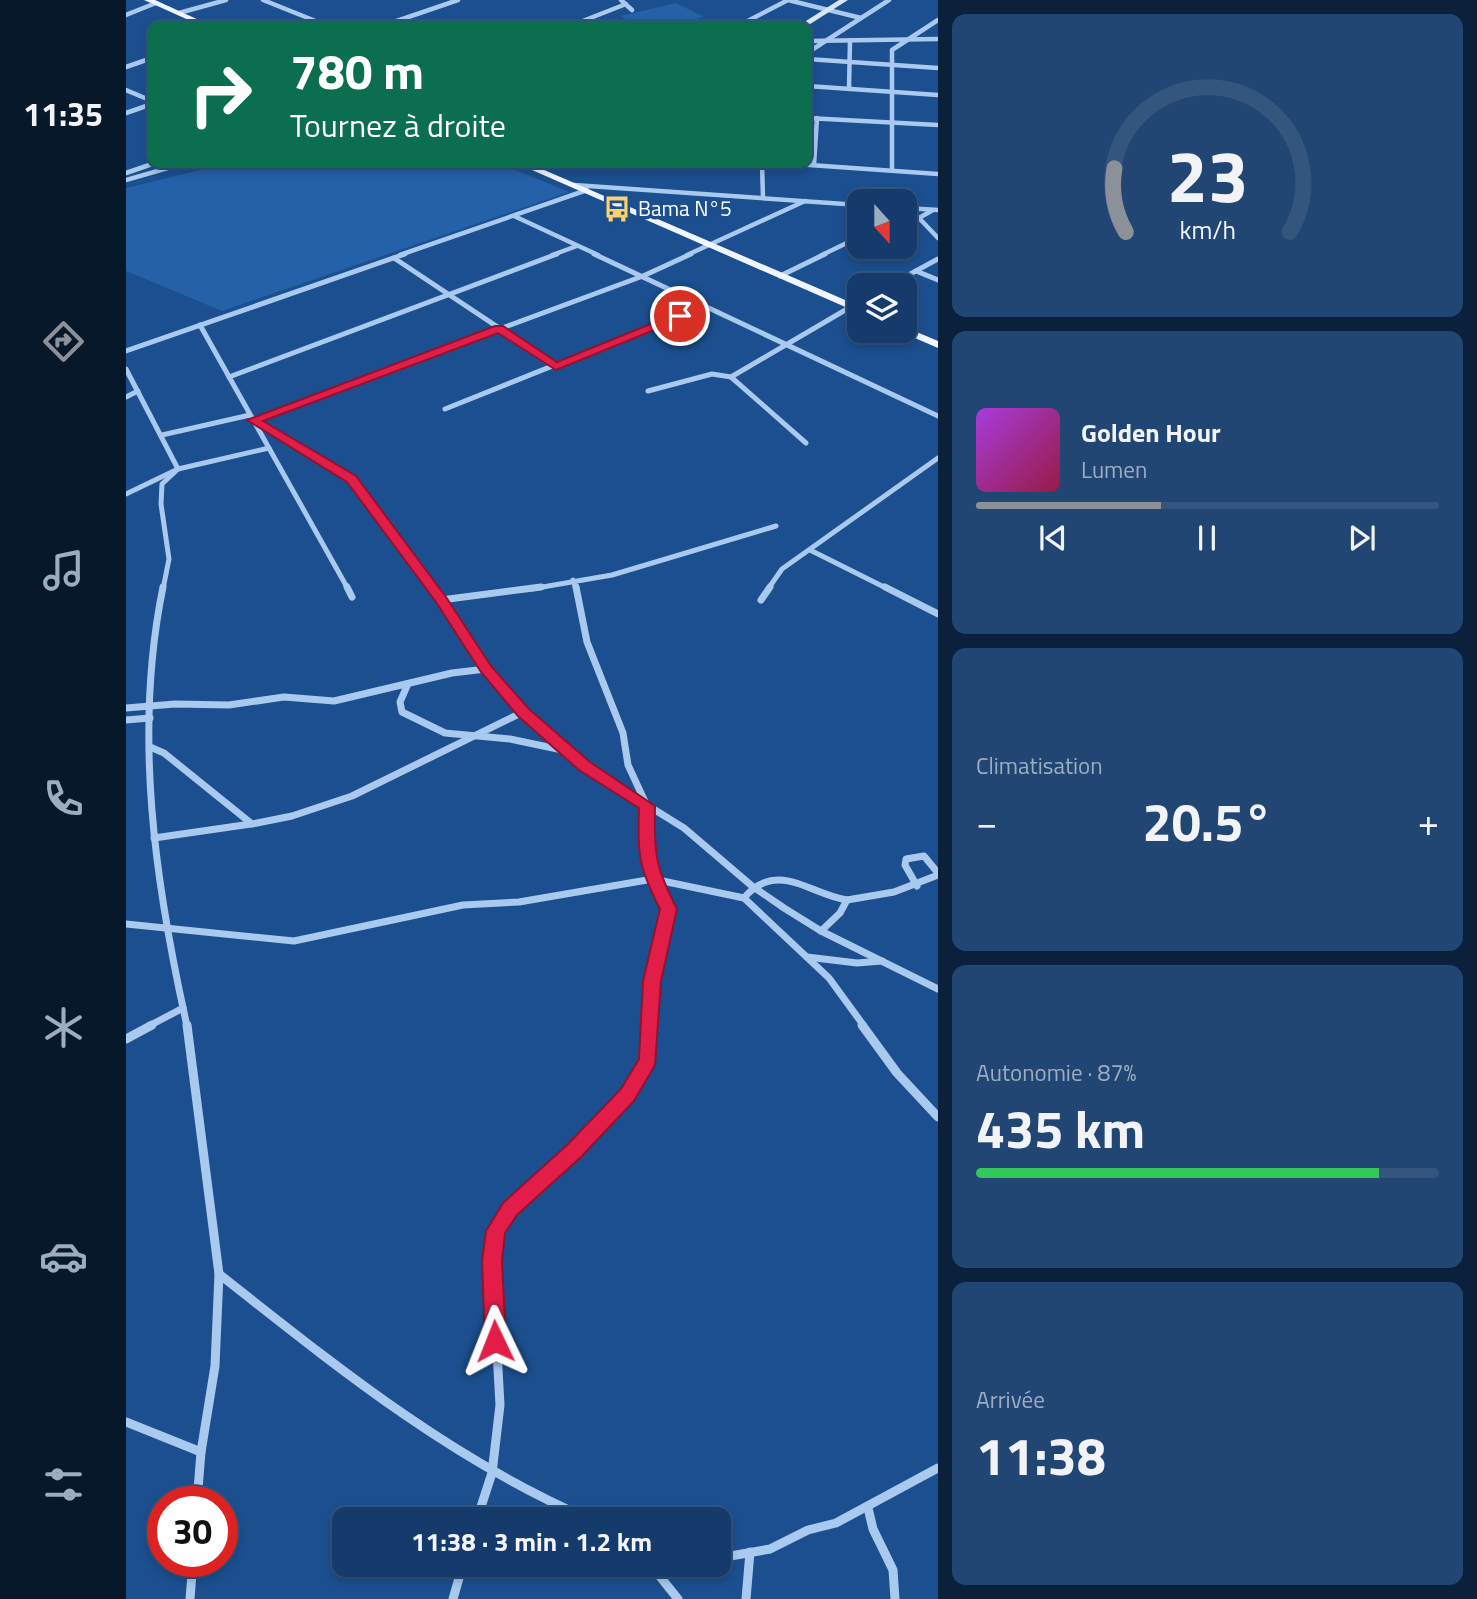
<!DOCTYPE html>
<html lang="fr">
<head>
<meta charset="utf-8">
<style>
  :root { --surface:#143b6b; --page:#214673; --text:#f1f3f6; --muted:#9dadc1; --line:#33557e; --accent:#8c9099 }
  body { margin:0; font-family:"Titillium Web",sans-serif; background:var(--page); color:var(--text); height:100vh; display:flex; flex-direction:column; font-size:26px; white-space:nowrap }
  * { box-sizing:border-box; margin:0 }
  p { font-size:23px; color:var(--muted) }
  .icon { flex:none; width:38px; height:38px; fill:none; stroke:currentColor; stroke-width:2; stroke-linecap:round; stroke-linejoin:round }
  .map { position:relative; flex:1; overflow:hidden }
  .details { display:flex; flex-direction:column; gap:14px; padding:14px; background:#0b203b; width:539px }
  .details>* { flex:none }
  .banner { position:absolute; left:21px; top:21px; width:665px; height:147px; border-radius:14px; box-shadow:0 4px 10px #0003,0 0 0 2px var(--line); background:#0b6e4f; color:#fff; overflow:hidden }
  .needle { width:46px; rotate:159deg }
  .buttons { position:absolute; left:721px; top:189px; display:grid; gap:14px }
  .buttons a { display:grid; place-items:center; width:70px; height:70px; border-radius:14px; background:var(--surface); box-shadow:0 4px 10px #0003,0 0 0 2px var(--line); font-size:35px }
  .speed { position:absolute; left:21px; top:1486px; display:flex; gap:14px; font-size:35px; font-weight:700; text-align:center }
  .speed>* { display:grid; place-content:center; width:91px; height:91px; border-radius:50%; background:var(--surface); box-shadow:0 4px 10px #0003,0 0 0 2px var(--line); line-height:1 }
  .speed .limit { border:10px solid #d22; background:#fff; color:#111 }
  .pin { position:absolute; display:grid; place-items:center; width:60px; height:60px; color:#fff; margin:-30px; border:4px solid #fff; border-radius:50%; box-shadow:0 2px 7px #0007 }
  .me { position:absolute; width:77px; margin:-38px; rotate:358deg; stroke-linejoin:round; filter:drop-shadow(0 0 5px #0008) }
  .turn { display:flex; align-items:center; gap:24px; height:147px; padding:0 28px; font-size:32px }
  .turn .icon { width:91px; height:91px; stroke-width:2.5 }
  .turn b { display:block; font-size:49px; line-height:60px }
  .big { font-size:52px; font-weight:700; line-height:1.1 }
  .details .widget { flex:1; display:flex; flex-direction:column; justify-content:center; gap:10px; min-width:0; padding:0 24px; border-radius:14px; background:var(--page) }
  .details .dial { align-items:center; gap:0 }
  .dial svg { height:182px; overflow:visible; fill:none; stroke:var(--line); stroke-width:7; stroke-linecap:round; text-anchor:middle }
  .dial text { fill:var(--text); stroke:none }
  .song { display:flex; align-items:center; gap:21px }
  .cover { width:84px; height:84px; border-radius:10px; background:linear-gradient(135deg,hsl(280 70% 55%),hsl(340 70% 35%)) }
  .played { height:7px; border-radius:4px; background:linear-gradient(90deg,var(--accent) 40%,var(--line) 40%) }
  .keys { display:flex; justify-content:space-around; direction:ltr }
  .heat { display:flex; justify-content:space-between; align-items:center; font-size:38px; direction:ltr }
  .charge { height:10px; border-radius:5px; background:linear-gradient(90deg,#34c759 87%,var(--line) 0) }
  .trip { position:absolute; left:206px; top:1507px; width:399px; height:70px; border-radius:14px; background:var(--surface); box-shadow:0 4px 10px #0003,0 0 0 2px var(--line); font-weight:700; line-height:70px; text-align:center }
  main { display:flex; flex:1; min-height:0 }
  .tabs { display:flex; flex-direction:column; width:126px; justify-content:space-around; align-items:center; background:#08182b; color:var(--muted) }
  .tabs .icon { width:49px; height:49px }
  .tabs .active { color:var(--accent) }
  .tabs b { font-size:32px; color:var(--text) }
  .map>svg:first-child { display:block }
</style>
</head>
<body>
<main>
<nav class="tabs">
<b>11:35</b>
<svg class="icon active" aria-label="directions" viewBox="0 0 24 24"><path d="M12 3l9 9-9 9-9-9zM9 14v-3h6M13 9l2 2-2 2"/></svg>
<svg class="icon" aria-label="music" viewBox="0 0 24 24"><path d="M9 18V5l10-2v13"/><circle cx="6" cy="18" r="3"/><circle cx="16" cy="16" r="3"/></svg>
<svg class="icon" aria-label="phone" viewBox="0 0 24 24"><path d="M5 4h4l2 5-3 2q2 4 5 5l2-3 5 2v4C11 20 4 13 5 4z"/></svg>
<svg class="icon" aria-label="climate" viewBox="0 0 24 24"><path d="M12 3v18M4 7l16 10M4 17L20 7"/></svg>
<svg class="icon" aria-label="car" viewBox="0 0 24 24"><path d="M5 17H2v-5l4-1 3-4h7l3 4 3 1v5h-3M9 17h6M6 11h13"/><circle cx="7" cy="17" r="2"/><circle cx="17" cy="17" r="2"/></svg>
<svg class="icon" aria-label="filters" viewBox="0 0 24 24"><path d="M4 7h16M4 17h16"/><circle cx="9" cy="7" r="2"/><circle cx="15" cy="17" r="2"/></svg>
</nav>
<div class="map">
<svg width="812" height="1599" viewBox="0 0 812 1599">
  <rect width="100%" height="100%" fill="#1b4f8f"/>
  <g fill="#2461a8">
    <path d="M550,3L578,17C545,25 525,33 494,16Z"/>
    <path d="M103,163H373L443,192L96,311L0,271V188Z"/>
  </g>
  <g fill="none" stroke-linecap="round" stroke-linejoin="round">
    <g stroke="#a9c9ee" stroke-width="4.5">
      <path d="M137,0L202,26"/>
      <path d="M495,0L506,10"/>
      <path d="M53,13L100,0"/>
      <path d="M0,15L30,3"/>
      <path d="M275,20L290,26"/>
      <path d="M256,26L332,0"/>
      <path d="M361,26L366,24"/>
      <path d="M444,26L500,4"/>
      <path d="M612,26L662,0L735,18"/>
      <path d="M681,41L812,39"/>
      <path d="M681,53L763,0"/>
      <path d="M681,59L812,68"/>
      <path d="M0,67L26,58"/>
      <path d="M681,86L812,95"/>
      <path d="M723,89L724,40"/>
      <path d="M0,90L26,101"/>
      <path d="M0,113L26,104"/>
      <path d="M681,118L812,125"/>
      <path d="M636,163L637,198"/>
      <path d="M655,163L812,174"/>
      <path d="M688,165L691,118"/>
      <path d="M766,170V50L812,20"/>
      <path d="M0,173L29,163"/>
      <path d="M0,180L59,163"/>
      <path d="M448,185L733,205"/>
      <path d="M779,208L812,210"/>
      <path d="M388,216L472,255"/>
      <path d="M793,218L812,238"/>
      <path d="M779,220L793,218L807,210"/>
      <path d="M274,255L461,190"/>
      <path d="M426,255L451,246"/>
      <path d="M561,255L679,201"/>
      <path d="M696,255L733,237"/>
    </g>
    <g stroke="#a9c9ee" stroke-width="5">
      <path d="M468,254L812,416"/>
      <path d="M268,258L430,366"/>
      <path d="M790,271L812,280"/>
      <path d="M654,276L699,254"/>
      <path d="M764,285L812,259"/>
      <path d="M74,325L222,589"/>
      <path d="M0,351L279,254"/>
      <path d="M0,369L52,469L36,484L35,504L43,559L37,589"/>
      <path d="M103,377L431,254"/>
      <path d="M605,377L733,302"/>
      <path d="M522,391L586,374L605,377L680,443"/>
      <path d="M0,397L12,391"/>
      <path d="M319,409L579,305"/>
      <path d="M127,420L226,479L307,589"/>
      <path d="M127,420L517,276L565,254"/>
      <path d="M36,435L124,415"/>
      <path d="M0,494L52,469L143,448"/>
      <path d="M684,550L762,589"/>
      <path d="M447,580L450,589"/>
      <path d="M405,589L486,575L650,526"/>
      <path d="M642,589L656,569L812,458"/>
    </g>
    <g stroke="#a9c9ee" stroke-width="7">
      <path d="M37,587C7,733 29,883 61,1026"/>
      <path d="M221,587L226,597"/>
      <path d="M306,587L360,669L397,712L458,766L558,828L626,886L658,908L695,931L812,989"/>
      <path d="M450,587L461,642L497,733L502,765L521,806L519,853L527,879L542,909L526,981L524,1026"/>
      <path d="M759,587L812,614"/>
      <path d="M315,600L415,587"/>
      <path d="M635,600L644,587"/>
      <path d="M281,686L274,702L276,712L319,733L384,739L441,751"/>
      <path d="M0,708L49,704L103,705L158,697L208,701L326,673L360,669"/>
      <path d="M0,720L24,718"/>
      <path d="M24,747L38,753L126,824L166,816L226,796L397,712"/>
      <path d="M28,838L125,824"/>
      <path d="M791,886L779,865L780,859L798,856L812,873"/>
      <path d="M618,898L703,978L738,1026"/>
      <path d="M0,924L168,941L337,905L393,902L527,879L618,898C651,859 685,895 721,900"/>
      <path d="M695,931L714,913L721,900L768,892L812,875"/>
      <path d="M681,957L731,963L756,961"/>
      <path d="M23,1026L57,1008"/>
    </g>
    <g stroke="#a9c9ee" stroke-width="9">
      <path d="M61,1025L93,1274L89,1366L75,1452L71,1502"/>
      <path d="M736,1025L771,1073L812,1117"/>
      <path d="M0,1039L26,1025"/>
      <path d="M93,1274C211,1367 324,1459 463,1519"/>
      <path d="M0,1422L75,1452"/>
      <path d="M742,1508L747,1529L767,1570L769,1599"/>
      <path d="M351,1519L366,1473L374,1405L366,1261L370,1231L384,1209L448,1151L502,1095L523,1060L524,1025"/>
      <path d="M593,1558L644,1549L682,1530L710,1523L812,1468"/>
      <path d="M524,1564L552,1599"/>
      <path d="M64,1599L67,1561"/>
      <path d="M327,1599L337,1564"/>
      <path d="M620,1599L624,1552"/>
    </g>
    <path fill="#d6e6fa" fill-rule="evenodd" d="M713,0H722L681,26H672Z"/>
    <g fill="#f0f6ff" fill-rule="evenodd">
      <path d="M18,0H29L86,26H76Z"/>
      <path d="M390,163H402L733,306V313Z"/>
      <path d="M779,327L812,341V348L775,332L774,331H779Z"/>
    </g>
  </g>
  <path fill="#e11d48" stroke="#92132f" stroke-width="2" d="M554,312L559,316L558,318L430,370L372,333L137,421L230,476L320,597L365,666L403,709L464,762L529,806C528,852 529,867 551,909L535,981L529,1065L508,1101L455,1157L391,1215L379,1233L376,1261L380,1341L377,1348L369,1351L362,1348L359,1341L356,1261L360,1231L377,1203L441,1145L495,1089L513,1059L517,981L534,909C513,868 511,854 513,808L453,770L392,716L355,672L310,602L221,482L121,420L369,326H377L431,362Z"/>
  <defs>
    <g id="bus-bare" transform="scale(2.1)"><path d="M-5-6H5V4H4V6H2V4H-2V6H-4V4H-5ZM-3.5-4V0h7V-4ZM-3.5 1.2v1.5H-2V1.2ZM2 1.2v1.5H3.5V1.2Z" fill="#ffd166" stroke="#1b4f8f" stroke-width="2.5" paint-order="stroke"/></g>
  </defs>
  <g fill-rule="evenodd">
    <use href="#bus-bare" x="491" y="209"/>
  </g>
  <g text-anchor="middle" stroke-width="7" stroke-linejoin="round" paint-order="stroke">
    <g font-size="21" fill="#fff" stroke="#1b4f8f" text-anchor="start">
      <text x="512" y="216">Bama N°5</text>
    </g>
  </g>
</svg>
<div class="buttons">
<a><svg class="needle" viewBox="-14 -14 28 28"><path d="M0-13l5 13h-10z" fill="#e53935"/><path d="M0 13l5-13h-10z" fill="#9dadc1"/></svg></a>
<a><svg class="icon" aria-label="layers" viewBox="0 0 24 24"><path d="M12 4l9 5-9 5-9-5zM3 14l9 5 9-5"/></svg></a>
</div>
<div class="speed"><div class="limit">30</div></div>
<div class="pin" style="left:554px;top:316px;background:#d93025"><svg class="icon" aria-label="arrive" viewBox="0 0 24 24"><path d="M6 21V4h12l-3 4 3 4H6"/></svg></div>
<svg class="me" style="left:369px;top:1341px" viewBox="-20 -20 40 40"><path d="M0-17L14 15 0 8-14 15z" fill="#e11d48" stroke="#fff" stroke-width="4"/></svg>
<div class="trip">11:38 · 3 min · 1.2 km</div>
<div class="banner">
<div class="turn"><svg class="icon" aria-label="right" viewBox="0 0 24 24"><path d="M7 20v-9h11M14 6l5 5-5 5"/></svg><div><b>780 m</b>Tournez à droite</div></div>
</div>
</div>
<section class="details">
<div class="widget dial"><svg viewBox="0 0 100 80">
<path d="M14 69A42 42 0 1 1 86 69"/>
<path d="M14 69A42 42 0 0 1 9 41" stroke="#8c9099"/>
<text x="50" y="56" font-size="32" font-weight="700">23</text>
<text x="50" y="72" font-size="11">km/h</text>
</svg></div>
<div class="widget">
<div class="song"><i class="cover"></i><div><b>Golden Hour</b><p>Lumen</p></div></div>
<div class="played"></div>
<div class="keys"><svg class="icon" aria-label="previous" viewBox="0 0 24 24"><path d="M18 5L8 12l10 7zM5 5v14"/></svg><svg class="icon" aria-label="pause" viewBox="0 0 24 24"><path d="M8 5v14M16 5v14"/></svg><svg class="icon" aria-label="next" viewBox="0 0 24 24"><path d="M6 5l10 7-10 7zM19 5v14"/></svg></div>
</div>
<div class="widget"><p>Climatisation</p>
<div class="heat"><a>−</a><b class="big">20.5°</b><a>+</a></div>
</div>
<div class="widget"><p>Autonomie · 87%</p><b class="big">435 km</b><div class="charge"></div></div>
<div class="widget"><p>Arrivée</p><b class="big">11:38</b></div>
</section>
</main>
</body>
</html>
